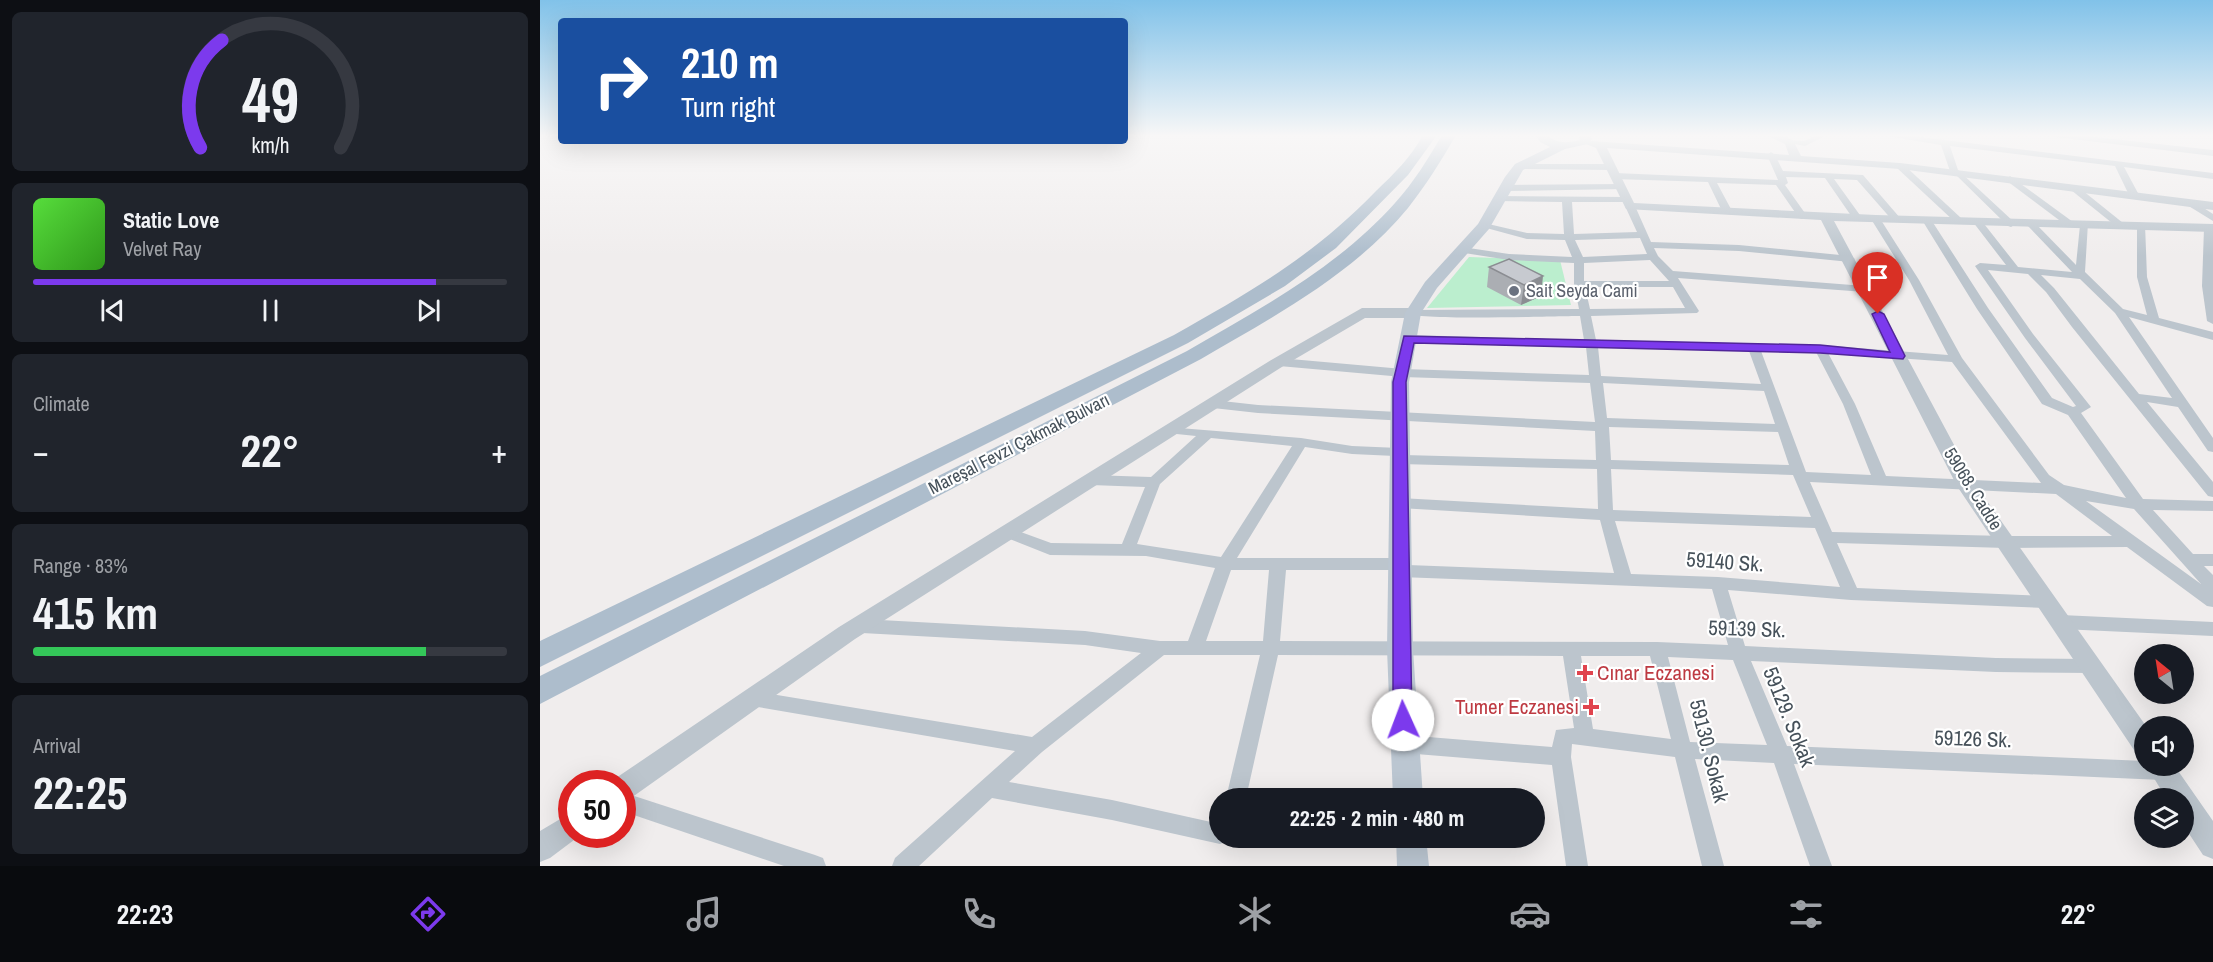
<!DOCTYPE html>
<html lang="en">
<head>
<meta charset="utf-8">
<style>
  :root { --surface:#171b24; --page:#20242c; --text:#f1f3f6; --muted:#9ea1a6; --line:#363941; --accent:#7c3aed }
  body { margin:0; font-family:"Archivo Narrow",sans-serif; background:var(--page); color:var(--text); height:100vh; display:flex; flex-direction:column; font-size:22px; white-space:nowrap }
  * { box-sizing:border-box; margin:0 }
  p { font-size:20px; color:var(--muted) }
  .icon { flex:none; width:33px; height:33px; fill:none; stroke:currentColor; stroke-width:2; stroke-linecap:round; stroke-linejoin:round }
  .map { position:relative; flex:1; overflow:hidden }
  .details { display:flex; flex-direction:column; gap:12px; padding:12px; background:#0d0f14; width:540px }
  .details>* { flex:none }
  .top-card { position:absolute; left:18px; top:18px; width:570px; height:126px; border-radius:6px; box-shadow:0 6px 24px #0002; background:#1a4fa0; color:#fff; overflow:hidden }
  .needle { width:39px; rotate:330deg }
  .fabs { position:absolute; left:1594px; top:644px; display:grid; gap:12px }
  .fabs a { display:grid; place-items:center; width:60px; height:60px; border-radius:50%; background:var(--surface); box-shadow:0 6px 24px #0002; font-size:30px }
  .speed { position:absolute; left:18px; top:770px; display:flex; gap:12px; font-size:30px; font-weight:700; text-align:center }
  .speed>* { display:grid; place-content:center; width:78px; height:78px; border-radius:50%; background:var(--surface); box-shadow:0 6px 24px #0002; line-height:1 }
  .speed .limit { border:9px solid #d22; background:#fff; color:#111 }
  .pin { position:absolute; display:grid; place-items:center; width:51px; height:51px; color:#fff; margin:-62px -26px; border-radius:50% 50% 50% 0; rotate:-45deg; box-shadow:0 0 6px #0007 }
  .pin .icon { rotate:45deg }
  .me { position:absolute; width:66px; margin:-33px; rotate:358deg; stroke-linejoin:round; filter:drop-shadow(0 0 4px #0008) }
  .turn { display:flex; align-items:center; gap:21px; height:126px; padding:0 24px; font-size:27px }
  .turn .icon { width:78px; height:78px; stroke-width:2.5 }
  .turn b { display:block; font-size:42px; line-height:51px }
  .big { font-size:45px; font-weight:700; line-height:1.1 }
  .details .card { flex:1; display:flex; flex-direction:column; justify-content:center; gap:9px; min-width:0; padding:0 21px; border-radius:9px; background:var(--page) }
  .details .dial { align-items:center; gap:0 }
  .dial svg { height:156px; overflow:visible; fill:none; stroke:var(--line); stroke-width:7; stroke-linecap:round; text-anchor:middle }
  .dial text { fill:var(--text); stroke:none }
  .song { display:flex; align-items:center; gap:18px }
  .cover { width:72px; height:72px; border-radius:9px; background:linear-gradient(135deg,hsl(110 70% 55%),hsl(110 70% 35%)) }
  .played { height:6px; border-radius:3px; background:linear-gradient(90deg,var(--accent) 85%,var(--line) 85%) }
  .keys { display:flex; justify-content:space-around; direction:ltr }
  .heat { display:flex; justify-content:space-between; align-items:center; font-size:33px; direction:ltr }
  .charge { height:9px; border-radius:4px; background:linear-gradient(90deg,#34c759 83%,var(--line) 0) }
  .trip { position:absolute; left:669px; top:788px; width:336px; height:60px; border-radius:30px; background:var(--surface); box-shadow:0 6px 24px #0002; font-weight:700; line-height:60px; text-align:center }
  .menu { display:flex; height:96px; justify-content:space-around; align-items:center; background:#090b0e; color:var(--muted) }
  .menu .icon { width:42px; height:42px }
  .menu .on { color:var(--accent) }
  .menu b { font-size:27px; color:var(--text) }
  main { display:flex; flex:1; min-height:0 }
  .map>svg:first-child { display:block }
</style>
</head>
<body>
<main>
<section class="details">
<div class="card dial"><svg viewBox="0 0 100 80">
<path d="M14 69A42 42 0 1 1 86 69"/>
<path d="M14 69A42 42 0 0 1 25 14" stroke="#7c3aed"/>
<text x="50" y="56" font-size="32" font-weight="700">49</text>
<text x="50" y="72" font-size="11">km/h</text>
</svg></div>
<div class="card">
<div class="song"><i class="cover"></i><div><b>Static Love</b><p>Velvet Ray</p></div></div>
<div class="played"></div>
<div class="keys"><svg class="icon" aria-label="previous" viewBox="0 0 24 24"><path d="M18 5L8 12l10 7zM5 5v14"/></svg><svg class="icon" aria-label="pause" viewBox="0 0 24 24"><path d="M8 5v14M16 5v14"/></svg><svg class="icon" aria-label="next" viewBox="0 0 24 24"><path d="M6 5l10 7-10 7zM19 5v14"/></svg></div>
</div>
<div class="card"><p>Climate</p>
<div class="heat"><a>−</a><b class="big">22°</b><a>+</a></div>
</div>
<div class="card"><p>Range · 83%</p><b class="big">415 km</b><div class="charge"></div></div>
<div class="card"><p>Arrival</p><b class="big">22:25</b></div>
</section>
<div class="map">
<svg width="1673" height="866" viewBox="0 0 1673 866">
  <rect width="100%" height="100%" fill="#f0eded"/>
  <path fill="#bbeece" d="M929,257L1020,260L1031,305L887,308Z"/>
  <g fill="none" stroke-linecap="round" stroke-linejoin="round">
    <g fill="#bcc5cd" fill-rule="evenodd">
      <path d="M1277,135H1287L1265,146L1245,142L1249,140L1264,141Z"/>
      <path d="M1340,135H1364L1673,173V179L1584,167L1599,195L1594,198L1589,195L1575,166L1410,146L1418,170L1474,222L1476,224L1471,227L1468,226L1415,174H1411L1401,145Z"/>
      <path d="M1511,135H1537L1673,150V156L1515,137Z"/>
      <path d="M1231,152L1235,155L1243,171L1323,175L1361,219L1353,221L1317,180L1294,179L1322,218L1317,221L1314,220L1285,178L1246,177L1248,183L1245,185L1267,216L1262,219L1259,218L1236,185L1177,183L1192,211L1187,214L1182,211L1168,182L1075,179L1071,176L1075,173L1238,180L1227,155Z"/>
      <path d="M979,164H1071L1075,167L1071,170L976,169L975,167Z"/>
      <path d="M1357,164H1363L1421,218V222H1415L1357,168Z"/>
      <path d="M1470,176L1533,222V226H1527L1467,181L1466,179Z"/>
      <path d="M1080,184L1084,187L1083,189L964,191L960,188L964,185Z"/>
      <path d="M1531,186H1537L1583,223V227H1577L1531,190Z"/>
      <path d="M956,196L1087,197L1090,198V202H1032L1034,234L1097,232L1085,206L1090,203L1095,206L1111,242L1199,245L1310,256L1315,259L1310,262L1199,251L1114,248L1118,256L1133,271L1325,286L1330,289L1325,292L1138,278L1159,311L1157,313L1051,316L1056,340L1280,345L1408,355L1369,280L1331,219L1339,217L1379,280L1422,358L1509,475L1524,485L1586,498L1528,415L1502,404L1437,309L1382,220L1390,218L1448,308L1512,398L1533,407L1536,406L1485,338L1435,266L1440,263L1466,265L1433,222L1441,220L1478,267L1532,272L1487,225L1495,223L1536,265L1540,225L1548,223L1545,272L1583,309L1607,315L1597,277V226L1605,224L1607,277L1619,318L1673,332V340L1589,317L1673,438V452L1668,451L1638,407L1607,402L1673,482V497L1668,496L1532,327L1506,292L1488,274L1448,270L1493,334L1551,407L1541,413L1603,499L1673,501V511L1613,510L1653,554H1673V566H1664L1673,575V607L1667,606L1587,547L1466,548L1297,543L1317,588L1507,596L1513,597L1515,602L1513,607L1507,608L1311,600L1188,590L1205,646L1456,658L1552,659L1558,661L1561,666L1558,671L1552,673L1456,672L1211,661L1247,746L1605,761V765H1629L1632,771L1629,777L1622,780L1254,764L1292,866H1270L1234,763L1155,759L1184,866H1162L1135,757L1032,744L1031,757L1048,866H1026L1012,765L864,753L857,750L854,744L857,738L864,735L1012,747L1016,730L1034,728L1023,656L738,655L706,798H686L720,655H624L502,752L469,782L572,800L680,824V837H689L687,841L680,844L572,820L452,798L379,866H352L355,858L475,751L206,705L204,699L206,693L213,691L492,737L601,653L545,645L322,633L316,631L313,626L316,621L322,619L545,631L620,641H648L675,568L606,556L510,555L462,536L459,532L462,528L467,527L511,543L582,544L605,487L551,485L544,480L551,475L611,477L656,436L627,433L625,430L627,427L761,438L812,446L859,448L864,449L866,452L864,455L1056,460L1055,431L718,413L673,408L667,404L673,400L718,405L1055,422L1050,383L863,377L739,366L733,362L739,358L863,369L1049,375L1046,347L869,343L863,339L869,335L1044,340L1040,316C1016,316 877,321 867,313L873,310L1039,309L1034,284V263L969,260L918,252L917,250L922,247L969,254L1032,257L1025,240L987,239L939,226L944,223L987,233L1024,234L1022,202L959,201L956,200ZM1100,238L1107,254L1043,257L1035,240ZM1110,260L1129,281H1044V263ZM1501,275L1540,279L1575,313L1632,398L1599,394L1514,288ZM1045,287H1133L1145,308L1050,309ZM1058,347L1209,351L1221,384L1061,376ZM1221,351L1276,352L1303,404L1331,475L1266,472ZM1288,353L1412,362L1501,483L1346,476L1315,404ZM1063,383L1224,391L1235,424L1067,418ZM1069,427L1238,432L1249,465L1071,460ZM671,438L752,446L681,557L597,544L620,484ZM765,447L812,454L855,456L853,459L855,462L860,464L1057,469L1058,509L860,498L855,499L853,503L855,507L860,508L1060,520L1074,573L868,565L867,560L861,558H697ZM1071,469L1253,475L1271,517L1073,510ZM1270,482L1516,494L1572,536H1466L1292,532ZM1546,501L1594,509L1661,584ZM1075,521L1275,528L1300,587L1178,577L1091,574ZM691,570H729L723,641H666ZM746,570H853L854,575L860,577L1172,589L1188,645L1117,642L740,641ZM1041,656H1110L1131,739L1053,729ZM1128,657L1193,660L1227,745L1150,742Z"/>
      <path d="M1647,201H1653L1673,214V221L1647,205Z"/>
      <path d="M1669,225L1673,227V324L1667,321L1662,286L1664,228Z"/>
      <path d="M1521,615L1673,622V636L1521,629L1515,627L1513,622L1515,617Z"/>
      <path d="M82,792L275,855L283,858L286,866H244L82,811Z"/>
    </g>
    <g fill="#bcc5cd" fill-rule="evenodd">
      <path d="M1226,135H1241L1253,140L1261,156L1360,163L1673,202V210L1360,169L1067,148L1094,203L1336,215L1673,224V232L1294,221L1435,484L1606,726L1605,757L1596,753L1417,486L1281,220L1086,209L1056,148L1046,144L1051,141L1249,155L1245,144Z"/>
      <path d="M822,308H873L881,313L873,318H825L745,365L315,639L91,798L82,801V783H71L73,780L299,627L733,359Z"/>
      <path d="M1606,765H1634L1673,821V859L1663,855L1644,826V798H1626Z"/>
      <path d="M32,812V834H42L10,858L0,862V831Z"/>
    </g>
    <g fill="#bbc6d1" fill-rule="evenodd">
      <path d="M995,135H1007C1016,144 1028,143 1040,140L1038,135H1050L1052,139L1048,144L1025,149L983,170L949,229L897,288L881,313L869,382L873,649L883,798H853L847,649L851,382L865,313L885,282L938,224L965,177L975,164L1010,147L1000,142Z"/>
      <path d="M856,837H886L889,866H857Z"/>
    </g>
    <g fill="#adbdcc" fill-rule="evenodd">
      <path d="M883,135H897L868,175L796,248L745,286L648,343L0,667V641L634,335C713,290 772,257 836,191C854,174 871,157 883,135Z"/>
      <path d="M902,135H916C901,161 886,185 868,208C814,274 733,317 661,359L0,704V676L647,351C720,309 798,267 855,203C874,182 888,159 902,135Z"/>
    </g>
  </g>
  <path fill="#abaeb3" d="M969,259L1001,296L981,305L947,287L949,267Z"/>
  <path fill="#8b8d92" d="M1003,276L1001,296L981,305L984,285Z"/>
  <path fill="#c7cad0" stroke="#8b8d92" stroke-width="1.5" d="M969,259L1003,276L984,285L949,267Z"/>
  <linearGradient id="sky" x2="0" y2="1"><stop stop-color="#81c2e9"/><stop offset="0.53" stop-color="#f8f7f7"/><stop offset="1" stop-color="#f8f7f7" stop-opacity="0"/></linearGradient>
  <rect width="1673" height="256" fill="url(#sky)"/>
  <path fill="#7c3aed" stroke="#51269a" stroke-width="1.5" d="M1338,311L1344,314L1365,356L1363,359L1280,353L874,343L866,382L872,720L870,726L863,729L856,726L853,720V382L864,336L1280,345L1350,352L1332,314Z"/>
  <circle fill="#6b7280" stroke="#fff" stroke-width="2" cx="974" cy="291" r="6"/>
  <g fill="#e0444e" stroke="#fff" stroke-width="2">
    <path d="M1042 664h6v6h6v6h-6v6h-6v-6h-6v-6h6z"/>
    <path d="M1048 698h6v6h6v6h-6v6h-6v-6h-6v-6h6z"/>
  </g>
  <g text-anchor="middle" stroke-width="4.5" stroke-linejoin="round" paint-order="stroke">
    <g font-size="18" fill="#5b616d" stroke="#fff" text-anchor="start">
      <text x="986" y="297">Sait Seyda Cami</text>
    </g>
    <g font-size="18" fill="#46515a" stroke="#fff">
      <text transform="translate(479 444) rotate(-27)" y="6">Mareşal Fevzi Çakmak Bulvarı</text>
      <text transform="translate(1433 489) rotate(58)" y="6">59068. Cadde</text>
    </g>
    <g font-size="21" fill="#46515a" stroke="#fff">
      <text transform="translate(1185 562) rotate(4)" y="7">59140 Sk.</text>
      <text transform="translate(1207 629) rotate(2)" y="7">59139 Sk.</text>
      <text transform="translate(1249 717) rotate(68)" y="7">59129. Sokak</text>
      <text transform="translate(1433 739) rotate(2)" y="7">59126 Sk.</text>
      <text transform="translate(1169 751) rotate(76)" y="7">59130. Sokak</text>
    </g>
    <g font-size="21" fill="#be3a42" stroke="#fff" text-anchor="start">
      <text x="1057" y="680">Cınar Eczanesi</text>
      <text x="1039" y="714" text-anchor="end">Tumer Eczanesi</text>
    </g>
  </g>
</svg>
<div class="fabs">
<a><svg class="needle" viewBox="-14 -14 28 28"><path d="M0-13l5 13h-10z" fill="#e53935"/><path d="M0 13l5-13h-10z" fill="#9ea1a6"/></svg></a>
<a><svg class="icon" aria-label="sound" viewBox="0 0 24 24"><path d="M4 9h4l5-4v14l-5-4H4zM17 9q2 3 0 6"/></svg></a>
<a><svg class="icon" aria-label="layers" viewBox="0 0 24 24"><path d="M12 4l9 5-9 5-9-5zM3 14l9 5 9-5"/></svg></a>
</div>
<div class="speed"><div class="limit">50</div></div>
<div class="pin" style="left:1338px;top:314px;background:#d93025"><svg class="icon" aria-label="arrive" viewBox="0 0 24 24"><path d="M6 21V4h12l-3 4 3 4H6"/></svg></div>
<svg class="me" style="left:863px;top:720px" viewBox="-20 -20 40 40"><circle r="19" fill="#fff"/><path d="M0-13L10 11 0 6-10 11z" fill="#7c3aed"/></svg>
<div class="trip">22:25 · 2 min · 480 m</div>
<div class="top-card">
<div class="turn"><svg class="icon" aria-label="right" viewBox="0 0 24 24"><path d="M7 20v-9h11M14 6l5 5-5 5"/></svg><div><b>210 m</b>Turn right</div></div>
</div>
</div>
</main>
<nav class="menu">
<b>22:23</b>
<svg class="icon on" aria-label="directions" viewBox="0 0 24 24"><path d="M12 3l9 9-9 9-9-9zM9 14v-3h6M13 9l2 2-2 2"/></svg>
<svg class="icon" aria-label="music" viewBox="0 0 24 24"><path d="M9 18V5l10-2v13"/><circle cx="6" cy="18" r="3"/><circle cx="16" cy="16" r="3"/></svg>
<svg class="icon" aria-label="phone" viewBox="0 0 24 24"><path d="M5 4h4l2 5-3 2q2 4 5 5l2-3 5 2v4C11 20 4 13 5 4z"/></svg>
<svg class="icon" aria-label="climate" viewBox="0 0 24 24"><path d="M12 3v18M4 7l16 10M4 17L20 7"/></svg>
<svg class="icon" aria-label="car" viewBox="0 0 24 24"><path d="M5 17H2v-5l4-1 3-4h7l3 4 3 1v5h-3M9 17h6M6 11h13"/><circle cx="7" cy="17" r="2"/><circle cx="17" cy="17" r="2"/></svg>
<svg class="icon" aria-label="filters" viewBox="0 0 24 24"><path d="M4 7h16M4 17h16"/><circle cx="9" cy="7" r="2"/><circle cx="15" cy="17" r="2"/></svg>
<b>22°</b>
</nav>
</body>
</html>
